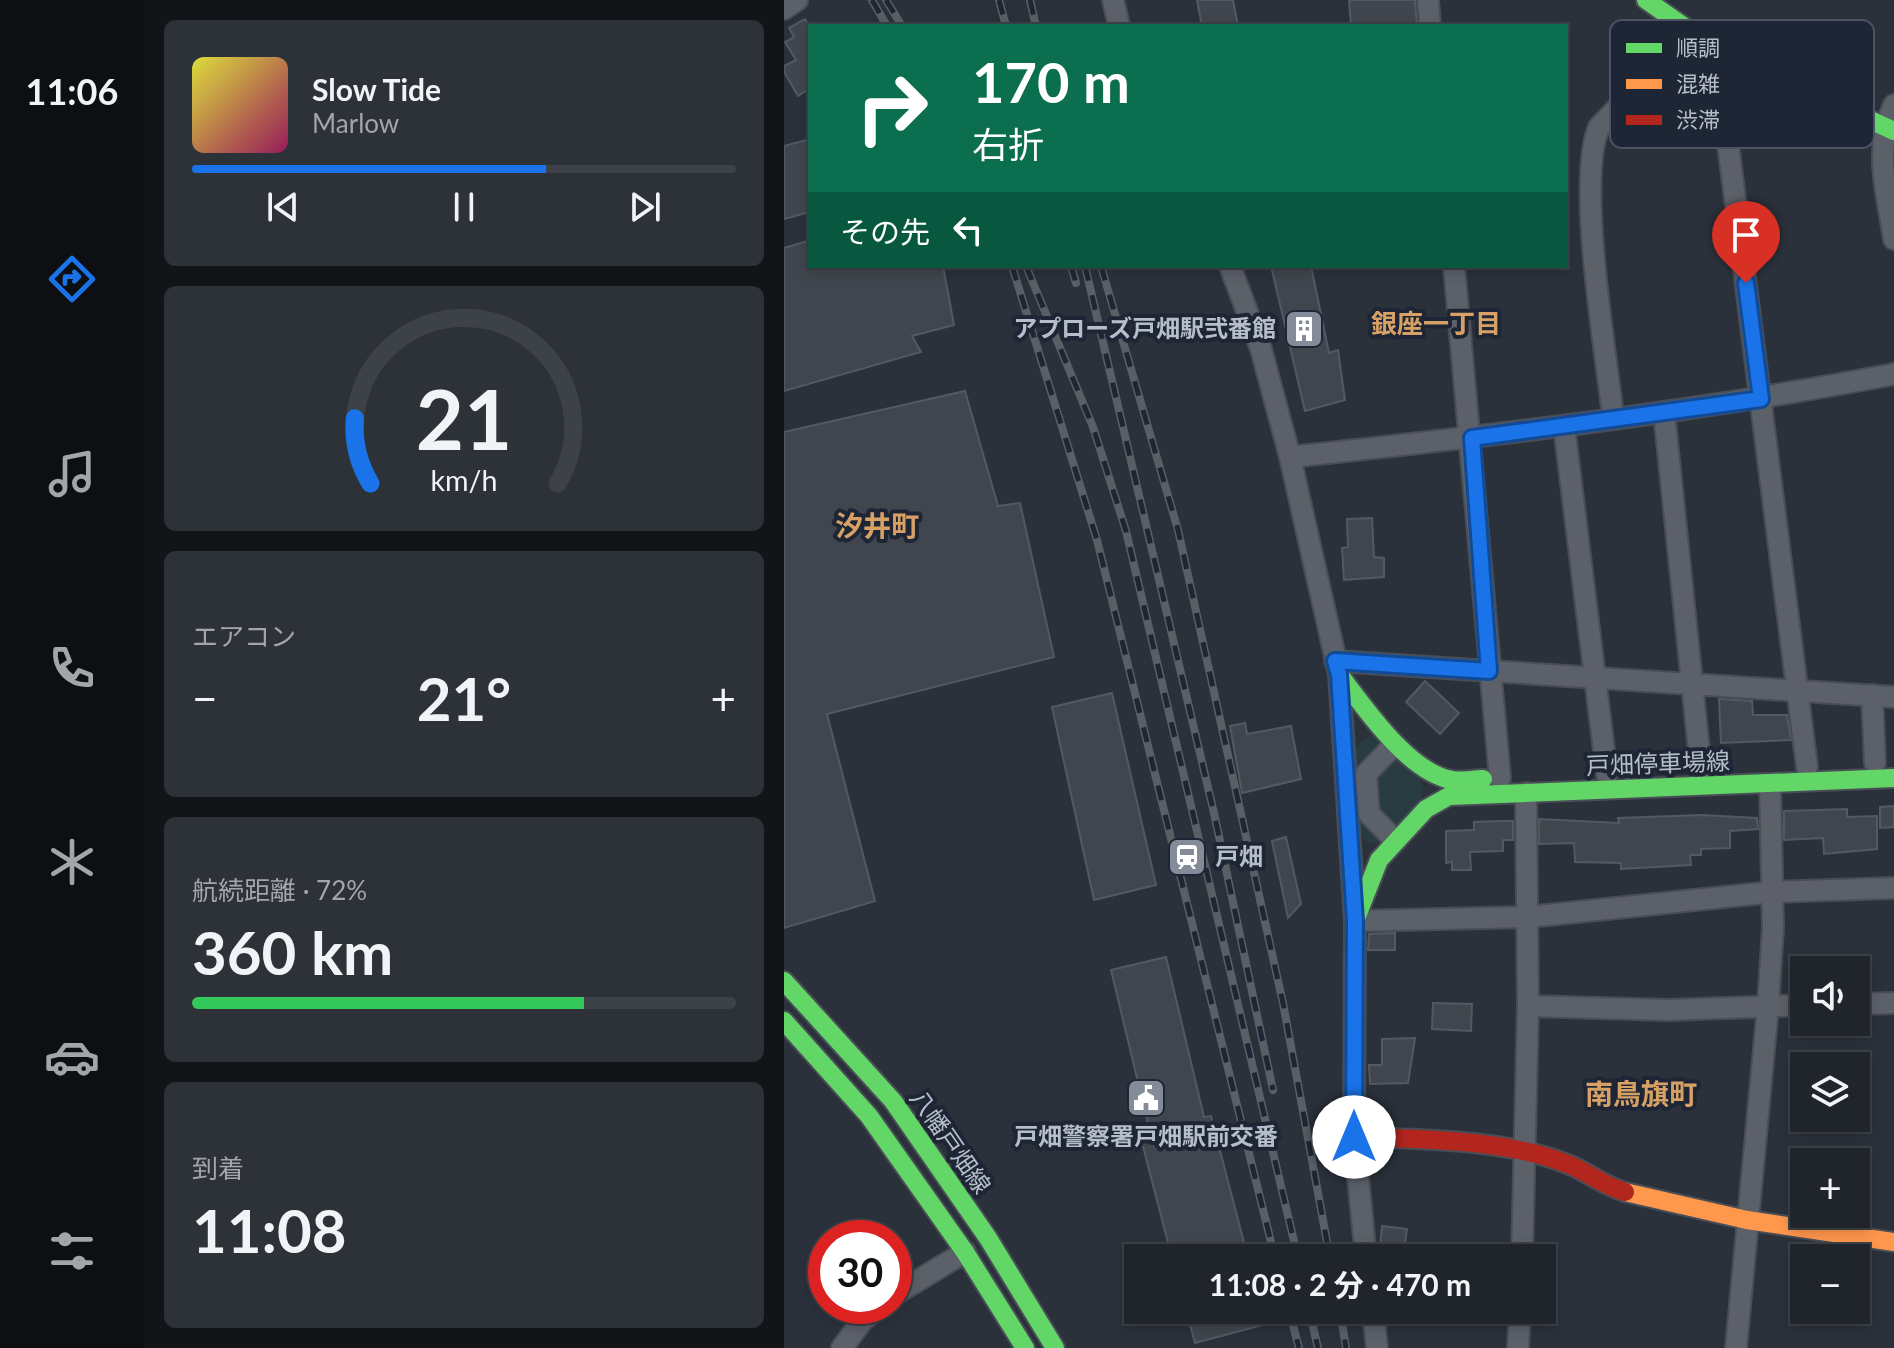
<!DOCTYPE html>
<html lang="ja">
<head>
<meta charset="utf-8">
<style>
  :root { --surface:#20252c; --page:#2d3138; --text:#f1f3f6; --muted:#a2a5a9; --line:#3d4248; --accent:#1a73e8 }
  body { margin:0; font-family:Lato,"Noto Sans JP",sans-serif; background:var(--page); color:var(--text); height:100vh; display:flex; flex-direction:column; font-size:30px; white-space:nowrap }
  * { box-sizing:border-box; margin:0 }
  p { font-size:26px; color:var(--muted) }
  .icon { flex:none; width:44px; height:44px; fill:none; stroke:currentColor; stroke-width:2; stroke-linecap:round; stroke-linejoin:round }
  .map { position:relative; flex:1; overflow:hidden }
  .sheet { display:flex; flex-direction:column; gap:20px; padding:20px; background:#121418; width:640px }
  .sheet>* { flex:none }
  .top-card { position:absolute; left:24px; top:24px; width:760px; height:244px; border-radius:0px; box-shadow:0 4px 12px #0003,0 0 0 2px var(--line); background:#0b6e4f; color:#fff; overflow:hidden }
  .fabs { position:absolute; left:1006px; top:956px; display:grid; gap:16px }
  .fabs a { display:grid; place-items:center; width:80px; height:80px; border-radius:0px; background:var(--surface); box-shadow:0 4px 12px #0003,0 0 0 2px var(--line); font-size:40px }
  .speed { position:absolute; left:24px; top:1220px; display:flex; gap:16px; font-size:40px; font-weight:700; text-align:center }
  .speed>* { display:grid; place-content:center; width:104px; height:104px; border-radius:50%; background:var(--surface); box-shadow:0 4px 12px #0003,0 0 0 2px var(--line); line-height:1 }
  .speed .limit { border:12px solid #d22; background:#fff; color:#111 }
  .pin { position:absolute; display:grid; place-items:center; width:68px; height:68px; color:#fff; margin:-82px -34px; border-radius:50% 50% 50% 0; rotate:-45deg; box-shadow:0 0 8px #0007 }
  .pin .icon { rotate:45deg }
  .me { position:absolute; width:88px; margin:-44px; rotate:0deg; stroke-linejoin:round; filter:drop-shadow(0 0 6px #0008) }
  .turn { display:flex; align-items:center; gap:28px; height:168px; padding:0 32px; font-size:36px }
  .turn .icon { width:104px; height:104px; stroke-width:2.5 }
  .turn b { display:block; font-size:56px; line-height:68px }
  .then { display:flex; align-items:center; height:76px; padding:0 32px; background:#0003; gap:16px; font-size:30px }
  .big { font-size:60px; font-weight:700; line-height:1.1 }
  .sheet .widget { flex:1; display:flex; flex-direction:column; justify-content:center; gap:12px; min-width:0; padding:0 28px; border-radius:12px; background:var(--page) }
  .sheet .dial { align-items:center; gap:0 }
  .dial svg { height:208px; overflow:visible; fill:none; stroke:var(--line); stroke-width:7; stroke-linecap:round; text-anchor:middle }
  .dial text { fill:var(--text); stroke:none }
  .song { display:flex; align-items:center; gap:24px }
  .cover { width:96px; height:96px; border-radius:12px; background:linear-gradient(135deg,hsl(60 70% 55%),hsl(330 70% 35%)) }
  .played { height:8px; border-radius:4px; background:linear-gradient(90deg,var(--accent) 65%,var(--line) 65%) }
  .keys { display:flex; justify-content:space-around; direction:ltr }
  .heat { display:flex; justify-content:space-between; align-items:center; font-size:44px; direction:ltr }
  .charge { height:12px; border-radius:6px; background:linear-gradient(90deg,#34c759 72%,var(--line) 0) }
  .trip { position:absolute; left:340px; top:1244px; width:432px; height:80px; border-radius:0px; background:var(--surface); box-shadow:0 4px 12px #0003,0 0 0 2px var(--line); font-weight:700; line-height:80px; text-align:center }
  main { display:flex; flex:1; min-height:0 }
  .tabs { display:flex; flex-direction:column; width:144px; justify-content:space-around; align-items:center; background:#0d0f12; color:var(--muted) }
  .tabs .icon { width:56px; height:56px }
  .tabs .on { color:var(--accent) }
  .tabs b { font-size:36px; color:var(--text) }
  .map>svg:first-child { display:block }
</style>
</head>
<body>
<main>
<nav class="tabs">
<b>11:06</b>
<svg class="icon on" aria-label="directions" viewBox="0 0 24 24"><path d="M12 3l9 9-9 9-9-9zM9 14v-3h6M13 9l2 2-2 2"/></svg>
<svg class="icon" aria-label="music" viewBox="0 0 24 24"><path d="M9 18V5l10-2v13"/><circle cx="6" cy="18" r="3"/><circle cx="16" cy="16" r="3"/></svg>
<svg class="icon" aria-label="phone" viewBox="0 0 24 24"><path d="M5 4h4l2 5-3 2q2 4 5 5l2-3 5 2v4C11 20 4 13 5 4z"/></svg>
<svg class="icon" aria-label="climate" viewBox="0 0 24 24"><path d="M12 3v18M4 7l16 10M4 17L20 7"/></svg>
<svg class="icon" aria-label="car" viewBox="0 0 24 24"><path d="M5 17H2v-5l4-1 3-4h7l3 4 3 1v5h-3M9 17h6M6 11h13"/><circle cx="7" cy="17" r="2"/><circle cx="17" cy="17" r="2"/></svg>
<svg class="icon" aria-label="filters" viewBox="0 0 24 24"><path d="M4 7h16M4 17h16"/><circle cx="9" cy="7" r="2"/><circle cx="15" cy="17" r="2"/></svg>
</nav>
<section class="sheet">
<div class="widget">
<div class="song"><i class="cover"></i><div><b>Slow Tide</b><p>Marlow</p></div></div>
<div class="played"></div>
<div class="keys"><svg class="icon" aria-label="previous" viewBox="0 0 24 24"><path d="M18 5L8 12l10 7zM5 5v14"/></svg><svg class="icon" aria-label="pause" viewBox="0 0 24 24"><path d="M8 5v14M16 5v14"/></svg><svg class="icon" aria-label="next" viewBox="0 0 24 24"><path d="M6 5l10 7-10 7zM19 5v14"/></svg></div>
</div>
<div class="widget dial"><svg viewBox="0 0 100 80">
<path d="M14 69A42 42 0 1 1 86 69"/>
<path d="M14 69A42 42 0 0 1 8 44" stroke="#1a73e8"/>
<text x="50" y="56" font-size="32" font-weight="700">21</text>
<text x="50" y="72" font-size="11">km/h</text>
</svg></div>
<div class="widget"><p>エアコン</p>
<div class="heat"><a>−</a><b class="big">21°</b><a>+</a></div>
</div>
<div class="widget"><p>航続距離 · 72%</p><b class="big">360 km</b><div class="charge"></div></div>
<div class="widget"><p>到着</p><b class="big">11:08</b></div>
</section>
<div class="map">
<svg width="1110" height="1348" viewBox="0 0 1110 1348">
  <rect width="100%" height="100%" fill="#2b313b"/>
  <g fill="#283b41">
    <path d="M588,735L603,741L570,777C569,757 568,743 588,735Z"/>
    <path d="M615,749C649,792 645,786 615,831L594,813L590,776Z"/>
    <path d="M579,806L604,840L588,844L579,839L572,807Z"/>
  </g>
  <g fill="#41464e" stroke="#535962" stroke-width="2">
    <path d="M413,0H449L454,26H418Z"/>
    <path d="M565,0H631L633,26H567Z"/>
    <path d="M21,19L26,28V88L14,96L0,72V66L12,60L1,42L10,37L5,28Z"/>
    <path d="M26,139V212L0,219V146Z"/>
    <path d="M26,240V266H159L170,325L128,336L137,352L0,391V248Z"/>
    <path d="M487,266H527L545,353L554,350L561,400L521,411Z"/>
    <path d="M181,391L214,506L236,503L270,657L43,714L91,901L0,928V432Z"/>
    <path d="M588,518L590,557L600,558V577L560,580L558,548L564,547L563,519Z"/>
    <path d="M641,681L675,713L656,734L622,702Z"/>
    <path d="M328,693L372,885L310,900L268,707Z"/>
    <path d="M935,699L968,701L969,715H1003L1007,740L937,743Z"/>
    <path d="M461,723L463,734L507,726L517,779L458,793L446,726Z"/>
    <path d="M1110,806V827L1096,828V807Z"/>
    <path d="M1063,809V817L1093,816V849L1040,854L1039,838L1000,840V811Z"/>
    <path d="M918,815L973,818L974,829L946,831V848L917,849V855H906L907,865L837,869V863L791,862L790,843L755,844V819L835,823L834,818Z"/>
    <path d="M716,821H729V840H719V851L686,852L687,870H668V862L662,863V831L690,830V822Z"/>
    <path d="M502,837L517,904L504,918L488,841Z"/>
    <path d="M611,933V950H584L585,934Z"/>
    <path d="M382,957L420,1117L427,1116L464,1258H388L356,1135L366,1132L327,970Z"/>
    <path d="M649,1003L688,1004L687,1031L648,1029Z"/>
    <path d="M631,1038L624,1083L586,1084L585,1065H598V1039Z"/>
    <path d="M598,1226L623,1229L619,1258L595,1257Z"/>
    <path d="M402,1310H478L482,1324L411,1343Z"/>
  </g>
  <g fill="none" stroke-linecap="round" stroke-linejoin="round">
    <g stroke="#494d55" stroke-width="24">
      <g id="street">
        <path d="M329,0L335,26"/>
        <path d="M644,0L646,26"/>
        <path d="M0,9L13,0"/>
        <path d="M932,49L1023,767"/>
        <path d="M1110,105C1089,150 1103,192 1110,239"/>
        <path d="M446,266L477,349L506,457L555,674L571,921L570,1137L582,1258"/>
        <path d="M670,266L716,778"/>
        <path d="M880,412L917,770"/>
        <path d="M829,417C822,352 792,180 815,127L906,33"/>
        <path d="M780,426L823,775"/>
        <path d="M506,457C708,436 910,412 1110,374"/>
        <path d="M551,661L1110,697"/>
        <path d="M1088,695L1091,763"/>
        <path d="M608,747L582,774L585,814L608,837"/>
        <path d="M571,921L744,917L989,892L1110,888"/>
        <path d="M1072,1004L1110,1003"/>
        <path d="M744,1006L885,1010L1020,1005"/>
        <path d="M738,1258L744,1006L742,793"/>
        <path d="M110,1295L181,1252"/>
        <path d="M589,1310L593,1348"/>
        <path d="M58,1348L78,1321L96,1306"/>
        <path d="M734,1348L736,1310"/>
        <path d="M952,1348L984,1006L989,927L986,784"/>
      </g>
    </g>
    <g stroke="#494d55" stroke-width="22">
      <g id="fast">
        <path d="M862,0L932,49L1110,131"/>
        <path d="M555,674C580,707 625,773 668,780C678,782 689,779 699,779"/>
        <path d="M571,921L595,860L642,809L665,796L1110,778"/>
        <path d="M0,981L109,1101L204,1238L271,1348"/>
        <path d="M0,1021L85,1116L181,1252L241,1348"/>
      </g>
    </g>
    <g stroke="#494d55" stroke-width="22">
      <path id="slow" d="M841,1192L963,1220L1110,1242"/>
    </g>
    <g stroke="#494d55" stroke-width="22">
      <path id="jam" d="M570,1137C637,1139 723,1139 786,1165C805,1173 820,1186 841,1192"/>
    </g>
    <use href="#street" stroke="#5c6069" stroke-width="20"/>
    <use href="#fast" stroke="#63d668" stroke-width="18"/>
    <use href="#slow" stroke="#ff974d" stroke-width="18"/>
    <use href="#jam" stroke="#b3261e" stroke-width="18"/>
    <g stroke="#5a5f66" stroke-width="8">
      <g id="rail">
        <path d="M88,0L103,26"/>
        <path d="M102,0L118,26"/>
        <path d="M215,0L222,26"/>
        <path d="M246,0L252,26"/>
        <path d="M228,266L313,540L491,1258"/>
        <path d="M242,266L309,427L342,531L514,1258"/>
        <path d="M287,266L292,283"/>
        <path d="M301,266L430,813L489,1090"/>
        <path d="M317,266L394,530L499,1003L546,1258"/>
        <path d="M505,1310L515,1348"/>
        <path d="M525,1310L534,1348"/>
        <path d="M556,1310L562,1348"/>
      </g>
    </g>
    <use href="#rail" stroke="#1e2636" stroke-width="5" stroke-dasharray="15" stroke-linecap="butt"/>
  </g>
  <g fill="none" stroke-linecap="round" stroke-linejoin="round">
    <g stroke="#114b97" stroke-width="20">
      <path id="route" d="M570,1137L571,921L555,674L551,661L705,671L688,438L977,399L962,283"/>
    </g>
    <use href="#route" stroke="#1a73e8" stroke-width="14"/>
  </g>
  <defs>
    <g id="building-square" transform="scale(2)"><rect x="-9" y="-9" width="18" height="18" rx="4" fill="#858c99" stroke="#1e2636"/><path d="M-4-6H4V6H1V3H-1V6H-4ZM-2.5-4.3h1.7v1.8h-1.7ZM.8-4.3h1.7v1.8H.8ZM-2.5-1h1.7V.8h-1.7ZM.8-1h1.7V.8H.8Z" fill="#fff"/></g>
    <g id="station-square" transform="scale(2)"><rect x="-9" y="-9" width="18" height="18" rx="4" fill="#858c99" stroke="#1e2636"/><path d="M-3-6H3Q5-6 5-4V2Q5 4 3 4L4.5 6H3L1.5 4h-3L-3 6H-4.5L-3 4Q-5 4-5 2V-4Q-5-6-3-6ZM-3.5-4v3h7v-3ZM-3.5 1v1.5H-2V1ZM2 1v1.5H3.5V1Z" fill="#fff"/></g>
    <g id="civic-square" transform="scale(2)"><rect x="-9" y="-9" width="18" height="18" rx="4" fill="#858c99" stroke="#1e2636"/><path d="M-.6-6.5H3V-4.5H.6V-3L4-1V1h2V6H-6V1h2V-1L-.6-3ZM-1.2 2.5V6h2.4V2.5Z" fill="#fff"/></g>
  </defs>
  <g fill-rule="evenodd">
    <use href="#building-square" x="520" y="329"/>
    <use href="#station-square" x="403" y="857"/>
    <use href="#civic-square" x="362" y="1098"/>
  </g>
  <g text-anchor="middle" stroke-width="8" stroke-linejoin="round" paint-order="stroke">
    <g font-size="24" font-weight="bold" fill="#b6bdcb" stroke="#1e2636" text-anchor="end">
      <text x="492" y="337">アプローズ戸畑駅弐番館</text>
      <text x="431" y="865" text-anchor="start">戸畑</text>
      <text x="362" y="1145" text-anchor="middle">戸畑警察署戸畑駅前交番</text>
    </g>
    <g font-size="24" fill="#b6bdcb" stroke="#1e2636">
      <text transform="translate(874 764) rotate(-2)" y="8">戸畑停車場線</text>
      <text transform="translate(166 1142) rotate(55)" y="8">八幡戸畑線</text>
    </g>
    <g font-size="26" font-weight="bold" fill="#d7a165" stroke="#1e2636">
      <text x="652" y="333">銀座一丁目</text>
    </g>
    <g font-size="28" font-weight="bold" fill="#d7a165" stroke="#1e2636">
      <text x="93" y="536">汐井町</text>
      <text x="857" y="1104">南鳥旗町</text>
    </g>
  </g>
  <rect x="826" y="20" width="264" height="128" rx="12" fill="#1e2636" stroke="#4c5363" stroke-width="2"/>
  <rect x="842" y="43" width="36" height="10" fill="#63d668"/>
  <rect x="842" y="79" width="36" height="10" fill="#ff974d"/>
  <rect x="842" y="115" width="36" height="10" fill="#b3261e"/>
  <g font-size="22" fill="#b6bdcb">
    <text x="892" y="56">順調</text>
    <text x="892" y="92">混雑</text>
    <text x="892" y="128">渋滞</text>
  </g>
</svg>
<div class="fabs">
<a><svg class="icon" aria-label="sound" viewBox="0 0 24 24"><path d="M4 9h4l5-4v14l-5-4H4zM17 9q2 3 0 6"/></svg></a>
<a><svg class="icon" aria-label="layers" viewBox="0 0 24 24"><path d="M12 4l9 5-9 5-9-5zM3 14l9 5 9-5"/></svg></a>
<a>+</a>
<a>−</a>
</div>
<div class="speed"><div class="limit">30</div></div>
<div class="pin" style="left:962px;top:283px;background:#d93025"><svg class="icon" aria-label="arrive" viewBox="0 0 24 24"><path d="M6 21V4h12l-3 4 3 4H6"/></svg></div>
<svg class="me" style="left:570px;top:1137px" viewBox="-20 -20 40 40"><circle r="19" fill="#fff"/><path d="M0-13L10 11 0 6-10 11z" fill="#1a73e8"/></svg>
<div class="trip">11:08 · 2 分 · 470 m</div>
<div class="top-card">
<div class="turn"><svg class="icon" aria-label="right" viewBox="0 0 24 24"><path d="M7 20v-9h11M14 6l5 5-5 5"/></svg><div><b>170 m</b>右折</div></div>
<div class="then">その先<svg class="icon" aria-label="left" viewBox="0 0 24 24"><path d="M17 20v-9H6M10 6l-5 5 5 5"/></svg></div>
</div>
</div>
</main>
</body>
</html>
